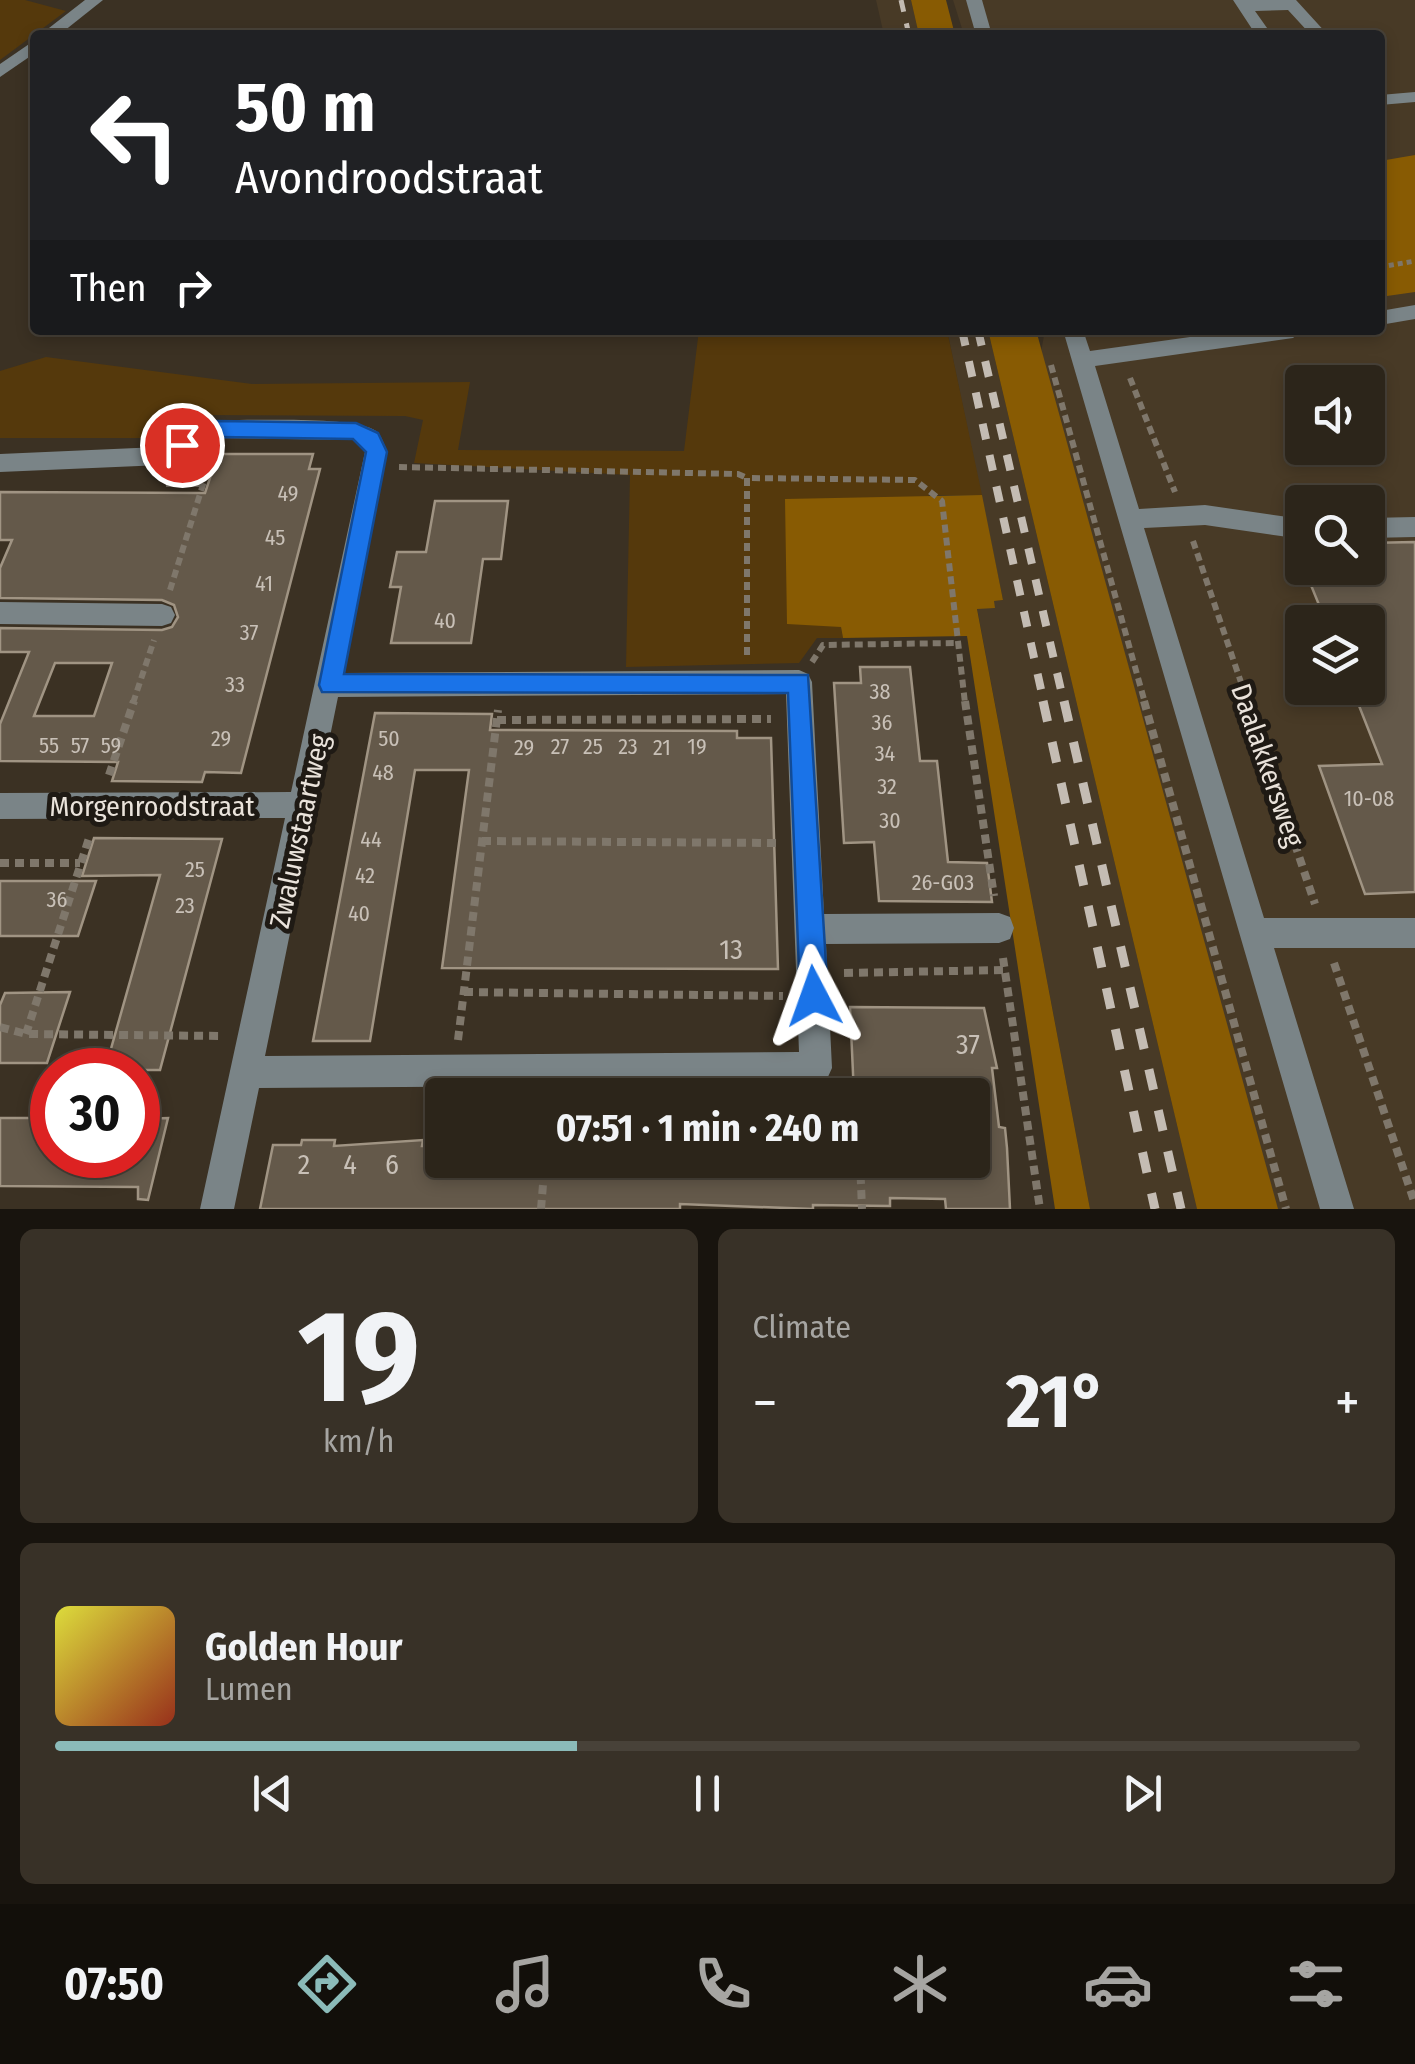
<!DOCTYPE html>
<html lang="en">
<head>
<meta charset="utf-8">
<style>
  :root { --surface:#2c251a; --page:#383127; --text:#f1f3f6; --muted:#a6a5a2; --line:#484239; --accent:#8bbbb9 }
  body { margin:0; font-family:"Fira Sans Condensed",sans-serif; background:var(--page); color:var(--text); height:100vh; display:flex; flex-direction:column; font-size:38px; white-space:nowrap }
  * { box-sizing:border-box; margin:0 }
  p { font-size:32px; color:var(--muted) }
  .icon { flex:none; width:55px; height:55px; fill:none; stroke:currentColor; stroke-width:2; stroke-linecap:round; stroke-linejoin:round }
  .map { position:relative; height:1209px; overflow:hidden }
  .details { display:flex; flex-direction:column; gap:20px; padding:20px; background:#18140e; flex:1 }
  .details>* { flex:none }
  .guide { position:absolute; left:30px; top:30px; width:1355px; height:305px; border-radius:10px; box-shadow:0 5px 15px #0003,0 0 0 2px var(--line); background:#202124; color:#fff; overflow:hidden }
  .fabs { position:absolute; left:1285px; top:365px; display:grid; gap:20px }
  .fabs a { display:grid; place-items:center; width:100px; height:100px; border-radius:10px; background:var(--surface); box-shadow:0 5px 15px #0003,0 0 0 2px var(--line); font-size:50px }
  .speed { position:absolute; left:30px; top:1048px; display:flex; gap:20px; font-size:50px; font-weight:700; text-align:center }
  .speed>* { display:grid; place-content:center; width:130px; height:130px; border-radius:50%; background:var(--surface); box-shadow:0 5px 15px #0003,0 0 0 2px var(--line); line-height:1 }
  .speed .limit { border:15px solid #d22; background:#fff; color:#111 }
  .pin { position:absolute; display:grid; place-items:center; width:85px; height:85px; color:#fff; margin:-42px; border:5px solid #fff; border-radius:50%; box-shadow:0 2px 10px #0007 }
  .me { position:absolute; width:110px; margin:-55px; rotate:356deg; stroke-linejoin:round; filter:drop-shadow(0 0 8px #0008) }
  .turn { display:flex; align-items:center; gap:35px; height:210px; padding:0 40px; font-size:45px }
  .turn .icon { width:130px; height:130px; stroke-width:2.5 }
  .turn b { display:block; font-size:70px; line-height:85px }
  .then { display:flex; align-items:center; height:95px; padding:0 40px; background:#0003; gap:20px; font-size:38px }
  .big { font-size:75px; font-weight:700; line-height:1.1 }
  .details .tile { flex:1; display:flex; flex-direction:column; justify-content:center; gap:15px; min-width:0; padding:0 35px; border-radius:15px; background:var(--page) }
  .details .dial { align-items:center; gap:0 }
  .dial b { font-size:130px; line-height:1 }
  .song { display:flex; align-items:center; gap:30px }
  .cover { width:120px; height:120px; border-radius:15px; background:linear-gradient(135deg,hsl(60 70% 55%),hsl(10 70% 35%)) }
  .played { height:10px; border-radius:5px; background:linear-gradient(90deg,var(--accent) 40%,var(--line) 40%) }
  .keys { display:flex; justify-content:space-around; direction:ltr }
  .heat { display:flex; justify-content:space-between; align-items:center; font-size:55px; direction:ltr }
  .details .tiles { flex:1; display:grid; gap:20px; grid-template-columns:1fr 1fr }
  .tile:last-child { grid-column:span 2 }
  .trip { position:absolute; left:425px; top:1078px; width:565px; height:100px; border-radius:10px; background:var(--surface); box-shadow:0 5px 15px #0003,0 0 0 2px var(--line); font-weight:700; line-height:100px; text-align:center }
  .dock { display:flex; height:160px; justify-content:space-around; align-items:center; background:#120f0a; color:var(--muted) }
  .dock .icon { width:70px; height:70px }
  .dock .active { color:var(--accent) }
  .dock b { font-size:45px; color:var(--text) }
  .map>svg:first-child { display:block }
</style>
</head>
<body>
<div class="map">
<svg width="1415" height="1209" viewBox="0 0 1415 1209">
  <rect width="100%" height="100%" fill="#3b3123"/>
  <g fill="#483a26" fill-rule="evenodd">
    <path d="M876,0H911L919,35H884Z"/>
    <path d="M953,0H1415V1209H1224L1037,374L1045,330H1380V35H964ZM1302,382H1368V448H1302ZM1302,502H1368V568H1302ZM1302,622H1368V688H1302Z"/>
    <path d="M947,330H988L1197,1209H1090L977,608H994V601L1003,600Z"/>
  </g>
  <g fill="#55390c">
    <path d="M0,0H25L66,11L0,60Z"/>
    <path d="M699,330H947L982,495H929L841,627L843,638H817L799,663L626,667L630,475L414,463L423,420L405,416L195,415L161,438H0V371L46,357L252,384L470,382L458,450L684,451Z"/>
  </g>
  <g fill="#885b03">
    <path d="M911,0H946L955,35H919Z"/>
    <path d="M1415,155V292L1380,297V161Z"/>
    <path d="M988,330H1036L1278,1209H1197Z"/>
    <path d="M982,495L1003,600L994,601L995,608L977,609L1090,1209H1055L967,636L843,638L841,627L787,624L785,499Z"/>
  </g>
  <g fill="#64594a" stroke="#a09483" stroke-width="2.5" fill-rule="evenodd">
    <path d="M218,454H313L309,469H320L241,773L205,772L202,782L112,781L118,762L0,761V724L29,652H0V628L162,630L172,627L178,617L174,605L162,600L0,598V568L12,540H0V492L205,493ZM55,663H112L94,716H34Z"/>
    <path d="M435,501H508L501,559H483L471,643H391L401,587H390L397,552H426Z"/>
    <path d="M1415,542V892L1365,894L1319,766L1382,764L1352,688H1368V622H1326L1304,568H1368V543Z"/>
    <path d="M860,667H910L920,761H937L948,862L987,863L992,902L879,901L874,842L844,843L834,683H861Z"/>
    <path d="M375,713L492,714L490,730L737,731V738H771L778,969L442,968L469,770H415L370,1041H313Z"/>
    <path d="M94,838L222,839L160,1070H105L160,875L82,876Z"/>
    <path d="M0,881H96L78,936H0Z"/>
    <path d="M70,992L47,1063H0V1005L5,993Z"/>
    <path d="M850,1007L984,1008L997,1068H992L999,1127L1005,1128L1007,1148L1010,1209H946L945,1199L890,1198V1206L813,1205V1209L680,1204V1209H260L273,1145H301L302,1140H335L334,1146L423,1140L422,1146H442V1160H972V1095H854Z"/>
    <path d="M0,1118H52V1155H138V1119L168,1118L148,1200L138,1199V1187L0,1186Z"/>
  </g>
  <g fill="none" stroke-linecap="round" stroke-linejoin="round">
    <path stroke="#7f776b" stroke-width="5" stroke-dasharray="5 4" stroke-linecap="butt" d="M1380,267L1415,261"/>
    <g stroke="#7f776b" stroke-width="6" stroke-dasharray="8 5" stroke-linecap="butt">
      <path d="M1051,365L1145,703"/>
      <path d="M1130,378L1175,492"/>
      <path d="M399,467L738,474L747,478"/>
      <path d="M166,484H205"/>
      <path d="M1193,541L1248,703"/>
      <path d="M170,590L211,459"/>
      <path d="M747,655V478L915,480L942,501L965,703"/>
      <path d="M812,662L823,645L956,643"/>
      <path d="M133,703L154,640"/>
    </g>
    <g stroke="#7f776b" stroke-width="8" stroke-dasharray="9 6" stroke-linecap="butt">
      <path d="M965,701L994,896"/>
      <path d="M1144,701L1286,1209"/>
      <path d="M1247,701L1315,904"/>
      <path d="M497,720L771,719"/>
      <path d="M109,775L134,701"/>
      <path d="M482,841L776,843"/>
      <path d="M0,863H80"/>
      <path d="M1003,958L1040,1209"/>
      <path d="M1334,963L1415,1204"/>
      <path d="M844,973L1005,970"/>
      <path d="M464,992L783,996"/>
      <path d="M0,1027L26,1034L223,1036"/>
      <path d="M26,1034L90,835"/>
      <path d="M458,1040L498,710"/>
      <path d="M860,1160L862,1209"/>
      <path d="M541,1209L545,1160"/>
    </g>
    <g fill="#7a8487" fill-rule="evenodd">
      <path d="M85,0H103L59,35H40Z"/>
      <path d="M966,0H982L992,35H976Z"/>
      <path d="M1233,0H1296L1328,35H1311L1288,10L1255,11L1272,35H1256Z"/>
      <path d="M35,40V53L0,77V64Z"/>
      <path d="M1415,92V102L1380,105V95Z"/>
      <path d="M1415,305V319L1380,325V311Z"/>
      <path d="M1063,330H1083L1090,351L1240,330H1303L1293,338L1095,366L1139,509L1205,505L1302,519V539L1205,525L1144,528L1264,918H1415V948H1274L1354,1209H1320Z"/>
      <path d="M215,420C247,421 354,415 376,431C382,436 384,444 387,452L343,673L799,670L808,674L812,682L824,914L999,913L1010,917L1014,928L1010,939L999,943L826,944L832,1068L827,1079L816,1084L259,1088L234,1209H200L285,818L0,819V793L291,792L365,452L362,444L353,440L218,438L162,465L0,472V454L159,447ZM786,694L799,1052L265,1056L338,697Z"/>
      <path d="M1415,517V537L1368,538V518Z"/>
      <path d="M0,602L162,604L171,607L175,615L171,623L162,626L0,624Z"/>
    </g>
    <path stroke="#c4bcb3" stroke-width="5" stroke-dasharray="12 12" stroke-linecap="butt" d="M901,0L909,35"/>
    <g stroke="#c4bcb3" stroke-width="8" stroke-dasharray="16 16" stroke-linecap="butt">
      <path d="M962,330L1044,703"/>
      <path d="M978,330L1064,703"/>
    </g>
    <g stroke="#c4bcb3" stroke-width="9" stroke-dasharray="21 21" stroke-linecap="butt">
      <path d="M1043,701L1155,1209"/>
      <path d="M1064,701L1181,1209"/>
    </g>
  </g>
  <path fill="#1a73e8" stroke="#114b97" stroke-width="2.5" d="M215,421L356,423L378,433L387,452L344,674L808,675L828,996L824,1006L814,1010L804,1006L800,996L788,693L322,692L319,685L366,452L353,439L218,437L190,451H175V440Z"/>
  <g text-anchor="middle" stroke-width="10" stroke-linejoin="round" paint-order="stroke">
    <g font-size="22" fill="#c8c0b7">
      <text x="288" y="501">49</text>
      <text x="275" y="545">45</text>
      <text x="264" y="591">41</text>
      <text x="445" y="628">40</text>
      <text x="249" y="640">37</text>
      <text x="235" y="692">33</text>
      <text x="880" y="699">38</text>
      <text x="882" y="730">36</text>
      <text x="221" y="746">29</text>
      <text x="389" y="746">50</text>
      <text x="49" y="753">55</text>
      <text x="80" y="753">57</text>
      <text x="111" y="753">59</text>
      <text x="560" y="754">27</text>
      <text x="593" y="754">25</text>
      <text x="628" y="754">23</text>
      <text x="697" y="754">19</text>
      <text x="524" y="755">29</text>
      <text x="662" y="755">21</text>
      <text x="885" y="761">34</text>
      <text x="383" y="780">48</text>
      <text x="887" y="794">32</text>
      <text x="1369" y="806">10-08</text>
      <text x="890" y="828">30</text>
      <text x="371" y="847">44</text>
      <text x="195" y="877">25</text>
      <text x="365" y="883">42</text>
      <text x="943" y="890">26-G03</text>
      <text x="57" y="907">36</text>
      <text x="185" y="913">23</text>
      <text x="359" y="921">40</text>
    </g>
    <g font-size="28" fill="#eae3db" stroke="#1f1a14">
      <text transform="translate(1268 765) rotate(71)" y="10">Daalakkersweg</text>
      <text x="152" y="816">Morgenroodstraat</text>
      <text transform="translate(299 831) rotate(-78)" y="10">Zwaluwstaartweg</text>
    </g>
    <g font-size="28" fill="#c8c0b7">
      <text x="731" y="959">13</text>
      <text x="968" y="1054">37</text>
      <text x="304" y="1174">2</text>
      <text x="350" y="1174">4</text>
      <text x="392" y="1174">6</text>
    </g>
  </g>
</svg>
<div class="fabs">
<a><svg class="icon" aria-label="sound" viewBox="0 0 24 24"><path d="M4 9h4l5-4v14l-5-4H4zM17 9q2 3 0 6"/></svg></a>
<a><svg class="icon" aria-label="search" viewBox="0 0 24 24"><circle cx="10" cy="10" r="6"/><path d="M15 15l6 6"/></svg></a>
<a><svg class="icon" aria-label="layers" viewBox="0 0 24 24"><path d="M12 4l9 5-9 5-9-5zM3 14l9 5 9-5"/></svg></a>
</div>
<div class="speed"><div class="limit">30</div></div>
<div class="pin" style="left:182px;top:445px;background:#d93025"><svg class="icon" aria-label="arrive" viewBox="0 0 24 24"><path d="M6 21V4h12l-3 4 3 4H6"/></svg></div>
<svg class="me" style="left:814px;top:996px" viewBox="-20 -20 40 40"><path d="M0-17L14 15 0 8-14 15z" fill="#1a73e8" stroke="#fff" stroke-width="4"/></svg>
<div class="trip">07:51 · 1 min · 240 m</div>
<div class="guide">
<div class="turn"><svg class="icon" aria-label="left" viewBox="0 0 24 24"><path d="M17 20v-9H6M10 6l-5 5 5 5"/></svg><div><b>50 m</b>Avondroodstraat</div></div>
<div class="then">Then<svg class="icon" aria-label="right" viewBox="0 0 24 24"><path d="M7 20v-9h11M14 6l5 5-5 5"/></svg></div>
</div>
</div>
<section class="details">
<div class="tiles">
<div class="tile dial"><b>19</b><p>km/h</p></div>
<div class="tile"><p>Climate</p>
<div class="heat"><a>−</a><b class="big">21°</b><a>+</a></div>
</div>
<div class="tile">
<div class="song"><i class="cover"></i><div><b>Golden Hour</b><p>Lumen</p></div></div>
<div class="played"></div>
<div class="keys"><svg class="icon" aria-label="previous" viewBox="0 0 24 24"><path d="M18 5L8 12l10 7zM5 5v14"/></svg><svg class="icon" aria-label="pause" viewBox="0 0 24 24"><path d="M8 5v14M16 5v14"/></svg><svg class="icon" aria-label="next" viewBox="0 0 24 24"><path d="M6 5l10 7-10 7zM19 5v14"/></svg></div>
</div>
</div>
</section>
<nav class="dock">
<b>07:50</b>
<svg class="icon active" aria-label="directions" viewBox="0 0 24 24"><path d="M12 3l9 9-9 9-9-9zM9 14v-3h6M13 9l2 2-2 2"/></svg>
<svg class="icon" aria-label="music" viewBox="0 0 24 24"><path d="M9 18V5l10-2v13"/><circle cx="6" cy="18" r="3"/><circle cx="16" cy="16" r="3"/></svg>
<svg class="icon" aria-label="phone" viewBox="0 0 24 24"><path d="M5 4h4l2 5-3 2q2 4 5 5l2-3 5 2v4C11 20 4 13 5 4z"/></svg>
<svg class="icon" aria-label="climate" viewBox="0 0 24 24"><path d="M12 3v18M4 7l16 10M4 17L20 7"/></svg>
<svg class="icon" aria-label="car" viewBox="0 0 24 24"><path d="M5 17H2v-5l4-1 3-4h7l3 4 3 1v5h-3M9 17h6M6 11h13"/><circle cx="7" cy="17" r="2"/><circle cx="17" cy="17" r="2"/></svg>
<svg class="icon" aria-label="filters" viewBox="0 0 24 24"><path d="M4 7h16M4 17h16"/><circle cx="9" cy="7" r="2"/><circle cx="15" cy="17" r="2"/></svg>
</nav>
</body>
</html>
